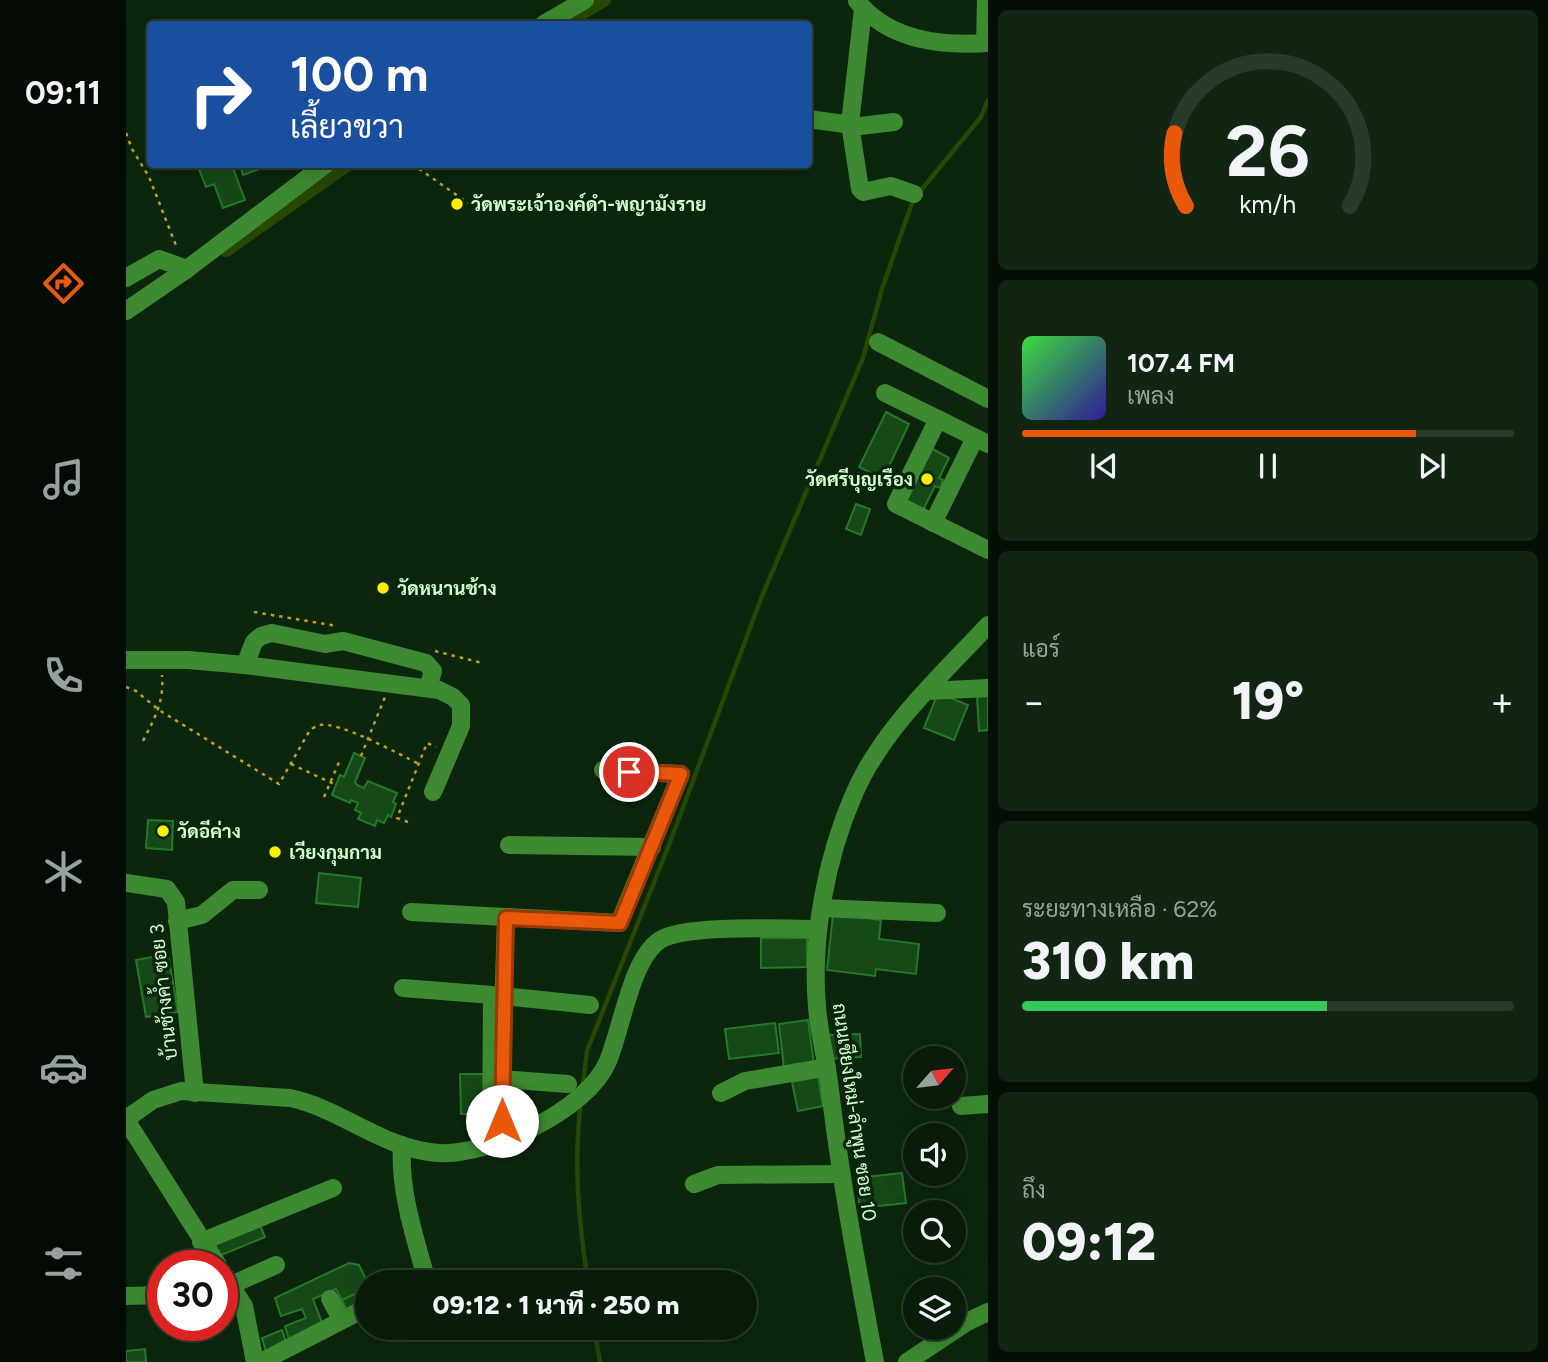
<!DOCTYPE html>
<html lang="th">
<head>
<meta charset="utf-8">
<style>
  :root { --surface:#091c0a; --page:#122513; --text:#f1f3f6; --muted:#99a19c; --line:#293a2b; --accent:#ea580c }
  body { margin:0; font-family:Figtree,Sarabun,sans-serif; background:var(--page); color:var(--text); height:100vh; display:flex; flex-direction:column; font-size:26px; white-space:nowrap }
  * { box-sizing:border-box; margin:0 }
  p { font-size:23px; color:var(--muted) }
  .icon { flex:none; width:38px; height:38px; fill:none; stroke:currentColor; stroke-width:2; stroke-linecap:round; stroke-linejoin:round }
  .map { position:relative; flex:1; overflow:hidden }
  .drawer { display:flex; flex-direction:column; gap:10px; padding:10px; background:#050f06; width:560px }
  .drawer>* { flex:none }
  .hud { position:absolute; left:21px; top:21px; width:665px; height:147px; border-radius:7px; box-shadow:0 7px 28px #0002,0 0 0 2px var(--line); background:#1a4fa0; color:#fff; overflow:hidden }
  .needle { width:46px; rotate:62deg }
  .tools { position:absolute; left:777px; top:1046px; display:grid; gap:14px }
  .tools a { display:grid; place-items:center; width:63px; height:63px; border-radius:50%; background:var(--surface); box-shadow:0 7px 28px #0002,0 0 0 2px var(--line); font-size:35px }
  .speed { position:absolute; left:21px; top:1250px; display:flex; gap:14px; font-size:35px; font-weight:700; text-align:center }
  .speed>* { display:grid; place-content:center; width:91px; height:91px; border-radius:50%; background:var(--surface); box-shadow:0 7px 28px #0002,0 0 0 2px var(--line); line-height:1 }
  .speed .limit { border:10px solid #d22; background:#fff; color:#111 }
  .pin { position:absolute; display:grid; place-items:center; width:60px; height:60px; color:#fff; margin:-30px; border:4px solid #fff; border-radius:50%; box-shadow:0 2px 7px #0007 }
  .me { position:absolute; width:77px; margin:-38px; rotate:0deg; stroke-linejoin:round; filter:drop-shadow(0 0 5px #0008) }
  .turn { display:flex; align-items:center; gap:24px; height:147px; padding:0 28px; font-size:32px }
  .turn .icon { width:91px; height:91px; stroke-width:2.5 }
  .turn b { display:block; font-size:49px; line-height:60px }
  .big { font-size:52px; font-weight:800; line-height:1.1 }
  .drawer .widget { flex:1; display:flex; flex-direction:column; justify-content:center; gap:10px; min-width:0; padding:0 24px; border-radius:10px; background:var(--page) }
  .drawer .dial { align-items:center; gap:0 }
  .dial svg { height:182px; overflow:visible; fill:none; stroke:var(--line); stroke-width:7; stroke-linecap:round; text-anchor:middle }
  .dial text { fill:var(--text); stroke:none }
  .song { display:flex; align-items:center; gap:21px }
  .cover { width:84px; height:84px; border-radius:10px; background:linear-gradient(135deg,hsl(120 70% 55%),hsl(250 70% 35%)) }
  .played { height:7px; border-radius:4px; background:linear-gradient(90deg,var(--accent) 80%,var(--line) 80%) }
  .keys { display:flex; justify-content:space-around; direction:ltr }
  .heat { display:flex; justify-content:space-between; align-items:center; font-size:38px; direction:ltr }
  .charge { height:10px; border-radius:5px; background:linear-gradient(90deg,#34c759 62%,var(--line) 0) }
  .trip { position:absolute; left:229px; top:1270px; width:402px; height:70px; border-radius:35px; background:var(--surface); box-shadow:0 7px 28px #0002,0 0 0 2px var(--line); font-weight:800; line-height:70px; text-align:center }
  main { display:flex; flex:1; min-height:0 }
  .menu { display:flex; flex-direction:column; width:126px; justify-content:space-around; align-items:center; background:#040b04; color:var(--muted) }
  .menu .icon { width:49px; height:49px }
  .menu .active { color:var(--accent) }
  .menu b { font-size:32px; color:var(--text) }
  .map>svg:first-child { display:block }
</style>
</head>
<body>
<main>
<nav class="menu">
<b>09:11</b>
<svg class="icon active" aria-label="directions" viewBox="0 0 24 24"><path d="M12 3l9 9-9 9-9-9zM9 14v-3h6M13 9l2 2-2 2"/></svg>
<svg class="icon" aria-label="music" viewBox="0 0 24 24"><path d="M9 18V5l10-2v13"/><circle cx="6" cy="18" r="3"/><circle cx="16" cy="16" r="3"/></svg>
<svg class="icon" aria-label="phone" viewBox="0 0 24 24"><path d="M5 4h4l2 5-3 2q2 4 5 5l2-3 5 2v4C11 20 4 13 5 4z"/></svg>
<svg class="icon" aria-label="climate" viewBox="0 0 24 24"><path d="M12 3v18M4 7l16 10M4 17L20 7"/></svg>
<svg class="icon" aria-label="car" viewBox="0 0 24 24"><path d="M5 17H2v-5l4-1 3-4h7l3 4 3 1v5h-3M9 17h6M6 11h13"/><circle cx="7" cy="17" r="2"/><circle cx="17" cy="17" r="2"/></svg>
<svg class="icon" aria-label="filters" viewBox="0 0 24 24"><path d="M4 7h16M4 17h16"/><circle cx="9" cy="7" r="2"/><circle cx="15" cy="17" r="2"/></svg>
</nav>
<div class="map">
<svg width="862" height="1362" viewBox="0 0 862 1362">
  <rect width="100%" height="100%" fill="#0c260d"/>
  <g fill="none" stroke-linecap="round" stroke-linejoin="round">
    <g stroke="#274704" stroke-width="4.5">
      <path d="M457,1084L461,1051L546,837L636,596L737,358L756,289L787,200L855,117L862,100"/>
      <path d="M455,1103C447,1162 453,1223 462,1283"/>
      <path d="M468,1328L474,1362"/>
    </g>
    <g stroke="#274704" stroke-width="14">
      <path d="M437,24L478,0"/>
      <path d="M100,250L222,164"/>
    </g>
  </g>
  <g fill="#164918" stroke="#267829" stroke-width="2">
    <path d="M84,164H135L136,168L117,175L114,165L107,168L119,200L97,208L88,184L80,187L73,169Z"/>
    <path d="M760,412L783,424L757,479L733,467Z"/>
    <path d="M803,447L823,458L813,478L817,480L814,488L809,486L796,512L776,502Z"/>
    <path d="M730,504L744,509L735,535L720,529Z"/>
    <path d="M812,693L842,705L828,740L798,728Z"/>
    <path d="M862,696V730L853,731L851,697Z"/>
    <path d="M228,753L239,758L229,782L231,785L238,788L242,781L271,793L267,802L270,804L265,817L262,815L258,823L251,820L249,826L232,819L235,813L229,810L232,803L225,800L224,803L206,795L214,775L218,777Z"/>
    <path d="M22,820L47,821L46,850L20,848Z"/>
    <path d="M193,873L235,878L232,907L190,903Z"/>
    <path d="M707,914L755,920L753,939L793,944L790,974L750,969L749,976L701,970Z"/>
    <path d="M635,938H681V967L635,968Z"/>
    <path d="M42,954L52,1012L20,1017L10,960Z"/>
    <path d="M682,1020L688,1064L658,1068L653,1024Z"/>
    <path d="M649,1023L653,1053L603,1059L599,1029Z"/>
    <path d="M734,1034L735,1057L702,1059L701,1035Z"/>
    <path d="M334,1074H358L359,1114H335Z"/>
    <path d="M692,1077L697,1106L672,1111L666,1082Z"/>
    <path d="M776,1173L780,1203L734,1208L730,1178Z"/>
    <path d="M132,1220L139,1237L93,1256L86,1238Z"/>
    <path d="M223,1263L233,1265L242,1283V1306L239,1307L231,1293L216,1300L210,1289L187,1299L198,1328L165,1346L159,1326L180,1318L176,1309L155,1316L149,1298Z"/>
    <path d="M231,1293L236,1301L220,1309L216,1300Z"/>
    <path d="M156,1330L161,1345L141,1355L136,1338Z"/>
    <path d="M19,1349L20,1362H0V1351Z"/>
  </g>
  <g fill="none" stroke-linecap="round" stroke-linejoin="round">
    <g stroke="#c39f22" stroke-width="2.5" stroke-dasharray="3.5 5" stroke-linecap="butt">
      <path d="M0,133L6,149L23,177L51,248"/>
      <path d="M286,164L345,205"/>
      <path d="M128,612L211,626"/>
      <path d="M309,651L356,663"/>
      <path d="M0,687L10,691L33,710L153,784L184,730C186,729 191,725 193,725C213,721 273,754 293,764"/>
      <path d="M17,741C29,717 38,703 36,675"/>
      <path d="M235,756L259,697"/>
      <path d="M165,764L210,785"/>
      <path d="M198,797L214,760"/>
      <path d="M282,822L271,818L301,743L310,747"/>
    </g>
    <g stroke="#3d8a32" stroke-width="18">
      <path d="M731,1C763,41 815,46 862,43"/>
      <path d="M737,9L724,124L734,189L737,192L765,186L788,194"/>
      <path d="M418,24L459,0"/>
      <path d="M859,43L860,0"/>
      <path d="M682,119L734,126L768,122"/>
      <path d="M0,278L33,259L61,269"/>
      <path d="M0,311L61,269L200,164"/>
      <path d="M752,342L862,399"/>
      <path d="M759,393L812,419"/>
      <path d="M862,444L812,419L770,504L862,550"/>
      <path d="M807,523L849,438"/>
      <path d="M0,660H62L119,665L313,690L327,697L335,705V726L307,792"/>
      <path d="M119,665L128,642L135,636L146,633L199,644L217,641L300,663L307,671L302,688"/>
      <path d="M802,691L862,688"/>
      <path d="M383,845L526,847"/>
      <path d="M0,883L41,889L50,902L69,1093"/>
      <path d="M696,908L811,913"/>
      <path d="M285,912L493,923L555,774L477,770"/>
      <path d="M51,921L76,915L107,890H133"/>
      <path d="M277,988L366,995L365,1145"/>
      <path d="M377,996L464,1005"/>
      <path d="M377,1012L380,918"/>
      <path d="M376,1079L442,1084"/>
      <path d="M595,1093L619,1081L701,1067"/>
      <path d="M835,1106L862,1104"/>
      <path d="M0,1119L27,1100L55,1091L164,1098C216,1109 257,1149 312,1153C364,1156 462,1110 482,1061C496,1028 505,959 534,940C559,924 659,929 692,929"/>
      <path d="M0,1120L92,1265"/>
      <path d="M276,1145C273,1191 289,1238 301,1281"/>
      <path d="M568,1184L592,1175L714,1174"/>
      <path d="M75,1242L207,1188"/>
      <path d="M96,1272L118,1306L129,1362"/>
      <path d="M105,1285L150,1265"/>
      <path d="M0,1296L37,1295"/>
      <path d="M204,1299L215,1319"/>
      <path d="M135,1362L242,1307"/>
      <path d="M749,1362C732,1272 715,1182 704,1090C701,1062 693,1034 691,1007C685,938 700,858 728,794C756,729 814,677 862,625"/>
      <path d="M781,1362L841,1322L862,1312"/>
    </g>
  </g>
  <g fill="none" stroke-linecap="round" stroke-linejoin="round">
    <g stroke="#983908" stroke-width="18">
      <path id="route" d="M376,1121L380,918L494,923L555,774L503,772"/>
    </g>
    <use href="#route" stroke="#ea580c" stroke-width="12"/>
  </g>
  <g fill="#fcee00" stroke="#0c260d" stroke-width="2.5">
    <circle cx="331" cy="204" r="7"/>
    <circle cx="801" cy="479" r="7"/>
    <circle cx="257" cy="588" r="7"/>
    <circle cx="37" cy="831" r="7"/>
    <circle cx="149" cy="852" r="7"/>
  </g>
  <g text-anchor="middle" stroke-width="7" stroke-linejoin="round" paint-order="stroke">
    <g font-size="19" font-weight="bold" fill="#d3ffd1" stroke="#0c260d" text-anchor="start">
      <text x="345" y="211">วัดพระเจ้าองค์ดำ-พญามังราย</text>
      <text x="787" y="486" text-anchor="end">วัดศรีบุญเรือง</text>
      <text x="271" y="595">วัดหนานช้าง</text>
      <text x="51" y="838">วัดอีค่าง</text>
      <text x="163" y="859">เวียงกุมกาม</text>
    </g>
    <g font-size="19" fill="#d3ffd1" stroke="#0c260d">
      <text transform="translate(37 992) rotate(-96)" y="7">บ้านช้างค้ำ ซอย 3</text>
      <text transform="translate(729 1112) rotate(82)" y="7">ถนนเชียงใหม่-ลำพูน ซอย 10</text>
    </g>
  </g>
</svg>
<div class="tools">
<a><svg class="needle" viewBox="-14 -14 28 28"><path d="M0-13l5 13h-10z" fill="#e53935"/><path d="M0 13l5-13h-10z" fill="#99a19c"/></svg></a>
<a><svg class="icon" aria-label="sound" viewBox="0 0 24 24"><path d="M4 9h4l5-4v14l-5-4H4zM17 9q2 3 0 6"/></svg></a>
<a><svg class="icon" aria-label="search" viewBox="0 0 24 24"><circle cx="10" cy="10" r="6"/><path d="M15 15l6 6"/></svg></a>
<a><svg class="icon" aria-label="layers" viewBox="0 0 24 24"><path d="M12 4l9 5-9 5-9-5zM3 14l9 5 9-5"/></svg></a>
</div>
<div class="speed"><div class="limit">30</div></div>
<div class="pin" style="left:503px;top:772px;background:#d93025"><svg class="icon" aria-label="arrive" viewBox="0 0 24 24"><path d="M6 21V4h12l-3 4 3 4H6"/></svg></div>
<svg class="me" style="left:376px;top:1121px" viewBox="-20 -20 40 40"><circle r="19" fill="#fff"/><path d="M0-13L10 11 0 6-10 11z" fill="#ea580c"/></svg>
<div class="trip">09:12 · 1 นาที · 250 m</div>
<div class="hud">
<div class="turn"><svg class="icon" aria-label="right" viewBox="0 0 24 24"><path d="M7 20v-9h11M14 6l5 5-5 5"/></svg><div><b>100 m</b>เลี้ยวขวา</div></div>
</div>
</div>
<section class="drawer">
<div class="widget dial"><svg viewBox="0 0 100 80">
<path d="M14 69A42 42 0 1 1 86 69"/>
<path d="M14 69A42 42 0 0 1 9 37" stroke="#ea580c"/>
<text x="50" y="56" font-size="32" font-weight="700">26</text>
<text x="50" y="72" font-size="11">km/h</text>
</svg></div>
<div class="widget">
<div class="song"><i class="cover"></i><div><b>107.4 FM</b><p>เพลง</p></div></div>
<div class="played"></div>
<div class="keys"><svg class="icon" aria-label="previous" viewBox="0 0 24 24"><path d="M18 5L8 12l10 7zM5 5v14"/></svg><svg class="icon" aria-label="pause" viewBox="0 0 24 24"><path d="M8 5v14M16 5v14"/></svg><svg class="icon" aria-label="next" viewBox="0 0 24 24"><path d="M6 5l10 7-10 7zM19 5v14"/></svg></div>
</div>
<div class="widget"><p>แอร์</p>
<div class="heat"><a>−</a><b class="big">19°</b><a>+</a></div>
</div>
<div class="widget"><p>ระยะทางเหลือ · 62%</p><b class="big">310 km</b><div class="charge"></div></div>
<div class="widget"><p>ถึง</p><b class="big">09:12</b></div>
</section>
</main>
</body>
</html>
